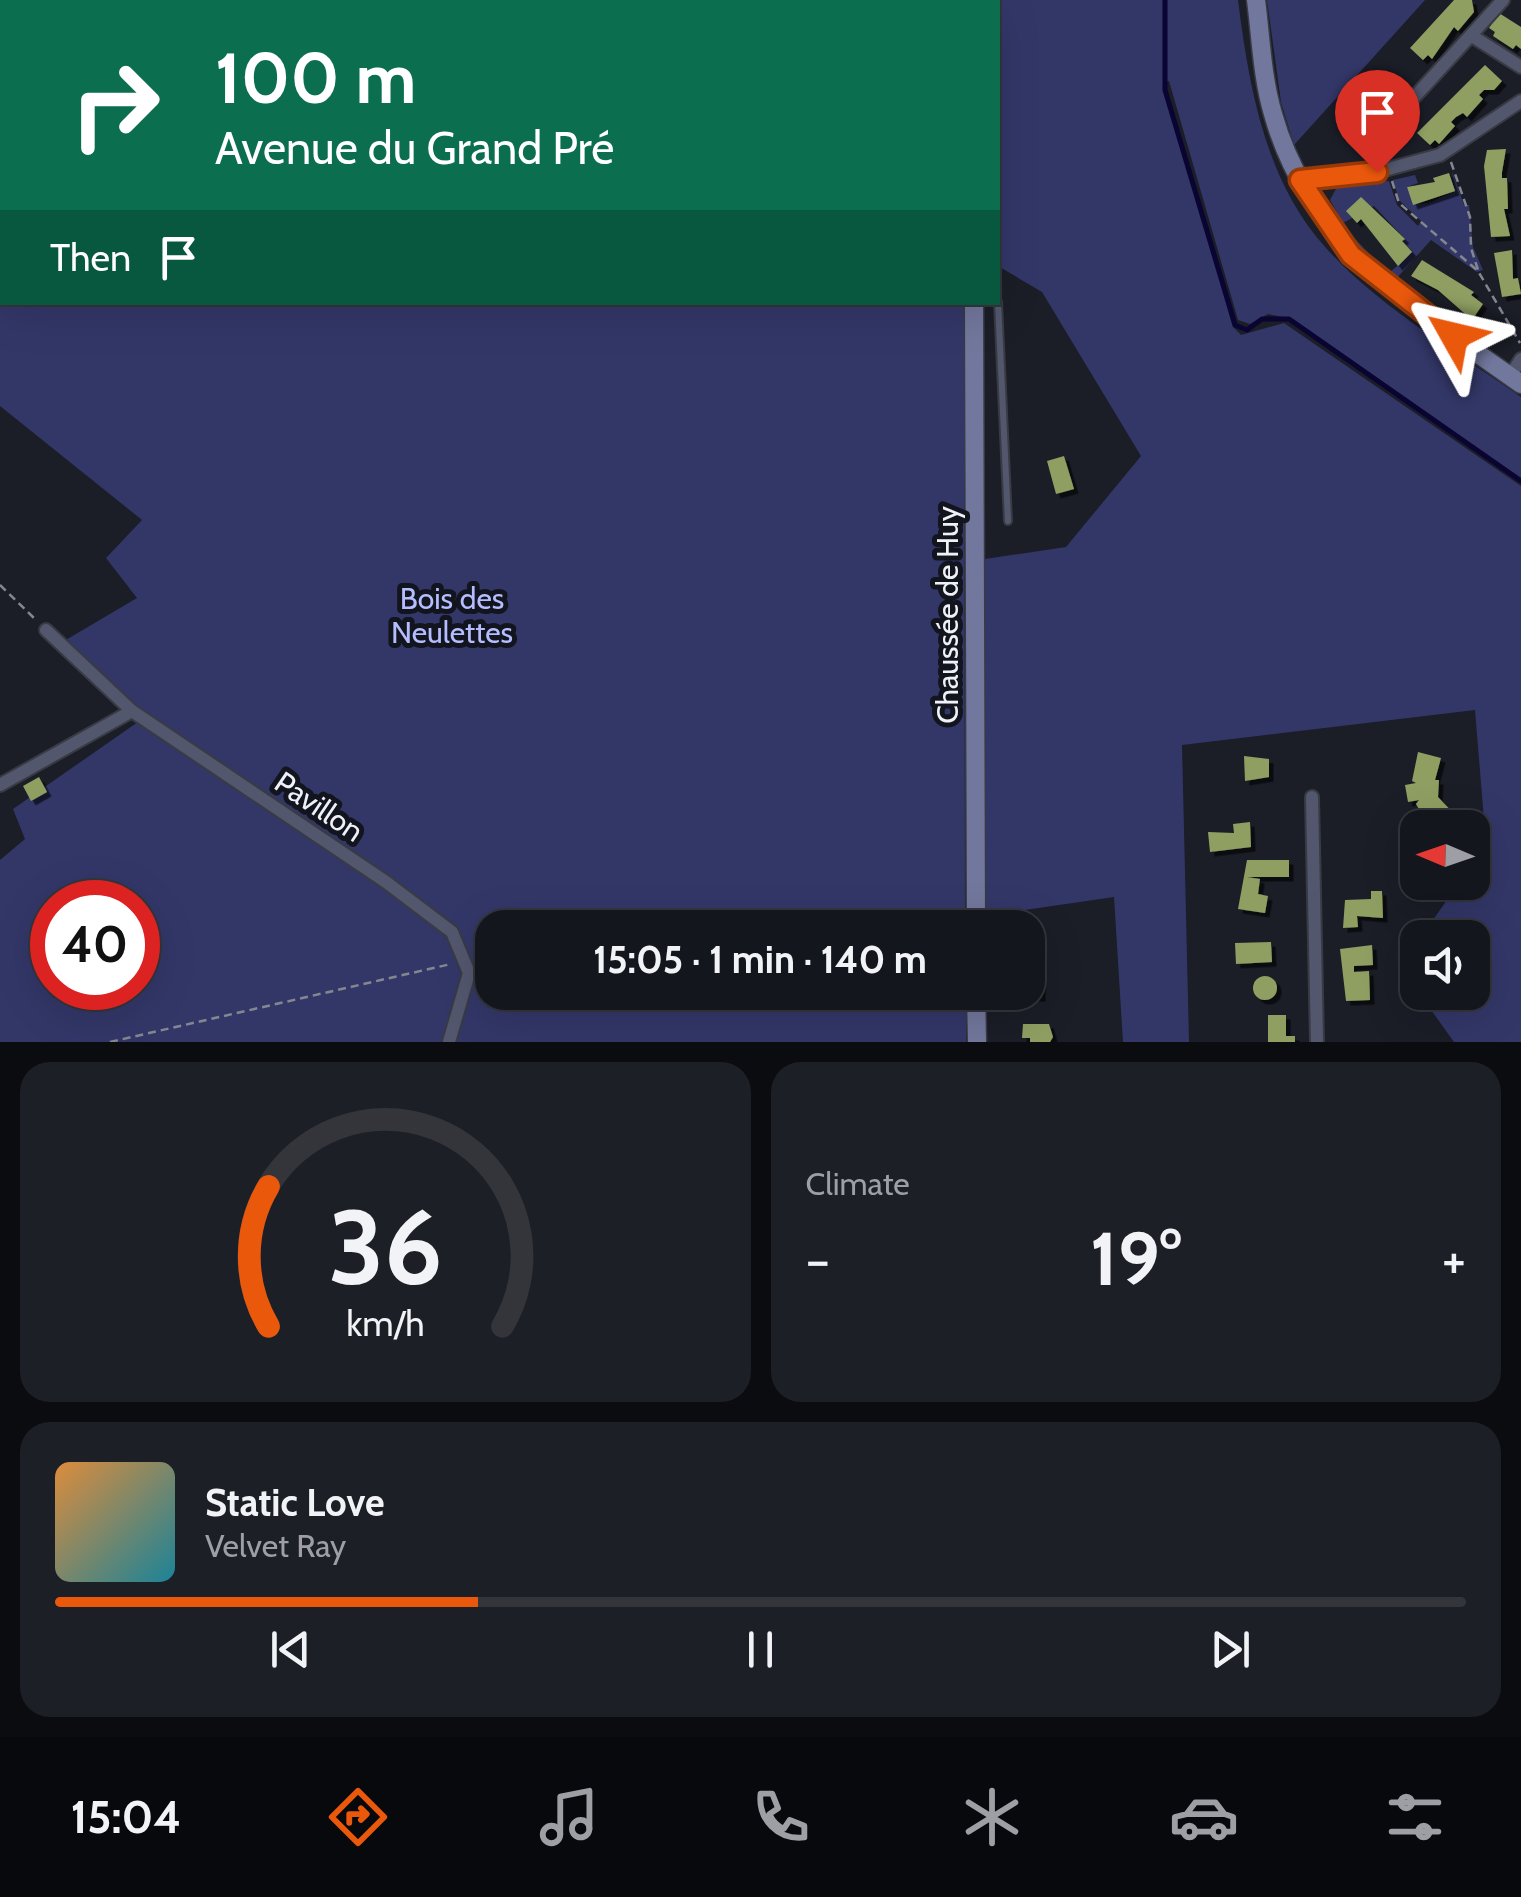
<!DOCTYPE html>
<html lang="en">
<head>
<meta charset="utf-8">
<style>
  :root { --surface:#14161d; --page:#1d1f26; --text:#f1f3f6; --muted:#9d9fa4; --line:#33353b; --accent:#ea580c }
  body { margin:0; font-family:Cabin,sans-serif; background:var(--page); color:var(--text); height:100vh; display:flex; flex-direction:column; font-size:38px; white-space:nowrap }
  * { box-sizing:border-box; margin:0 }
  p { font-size:32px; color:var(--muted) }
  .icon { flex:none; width:55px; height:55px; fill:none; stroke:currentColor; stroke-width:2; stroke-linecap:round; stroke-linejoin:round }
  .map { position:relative; height:1042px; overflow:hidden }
  .side { display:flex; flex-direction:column; gap:20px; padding:20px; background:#0b0c10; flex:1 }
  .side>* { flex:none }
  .guide { position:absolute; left:0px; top:0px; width:1000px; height:305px; box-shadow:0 10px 40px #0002,0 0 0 2px var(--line); background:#0b6e4f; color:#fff; overflow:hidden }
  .needle { width:65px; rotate:272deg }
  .fabs { position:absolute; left:1400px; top:810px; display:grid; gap:20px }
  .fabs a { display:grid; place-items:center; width:90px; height:90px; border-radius:20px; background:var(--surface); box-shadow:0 10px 40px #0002,0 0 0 2px var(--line); font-size:50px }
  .speed { position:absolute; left:30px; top:880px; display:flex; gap:20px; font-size:50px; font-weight:700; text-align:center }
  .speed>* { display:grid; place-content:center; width:130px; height:130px; border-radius:50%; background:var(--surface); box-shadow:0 10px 40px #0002,0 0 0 2px var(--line); line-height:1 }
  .speed .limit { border:15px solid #d22; background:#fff; color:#111 }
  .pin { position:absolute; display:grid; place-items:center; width:85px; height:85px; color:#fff; margin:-102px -42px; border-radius:50% 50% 50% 0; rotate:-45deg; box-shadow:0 0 10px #0007 }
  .pin .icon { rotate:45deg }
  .me { position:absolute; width:110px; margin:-55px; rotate:307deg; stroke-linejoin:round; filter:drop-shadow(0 0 8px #0008) }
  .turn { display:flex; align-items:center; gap:35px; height:210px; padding:0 50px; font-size:45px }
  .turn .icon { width:130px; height:130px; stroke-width:2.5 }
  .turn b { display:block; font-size:70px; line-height:85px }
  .then { display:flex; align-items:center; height:95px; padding:0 50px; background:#0003; gap:20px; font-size:38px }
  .big { font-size:75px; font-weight:800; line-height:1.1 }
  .side .tile { flex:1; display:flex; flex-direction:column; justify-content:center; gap:15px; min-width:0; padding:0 35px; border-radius:30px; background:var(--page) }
  .side .dial { align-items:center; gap:0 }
  .dial svg { height:260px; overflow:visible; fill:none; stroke:var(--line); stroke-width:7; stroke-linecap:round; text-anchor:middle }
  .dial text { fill:var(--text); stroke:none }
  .song { display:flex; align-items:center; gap:30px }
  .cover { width:120px; height:120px; border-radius:15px; background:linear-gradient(135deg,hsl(30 70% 55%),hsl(190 70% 35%)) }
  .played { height:10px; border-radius:5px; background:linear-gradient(90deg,var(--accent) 30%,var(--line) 30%) }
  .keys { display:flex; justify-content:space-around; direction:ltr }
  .heat { display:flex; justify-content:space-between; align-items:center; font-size:55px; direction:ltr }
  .side .tiles { flex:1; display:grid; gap:20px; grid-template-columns:1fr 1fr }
  .tile:last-child { grid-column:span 2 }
  .trip { position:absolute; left:475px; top:910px; width:570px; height:100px; border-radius:30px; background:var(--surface); box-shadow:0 10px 40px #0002,0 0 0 2px var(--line); font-weight:800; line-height:100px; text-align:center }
  .tabs { display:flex; height:160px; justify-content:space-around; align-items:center; background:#08090c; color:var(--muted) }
  .tabs .icon { width:70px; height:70px }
  .tabs .current { color:var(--accent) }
  .tabs b { font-size:45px; color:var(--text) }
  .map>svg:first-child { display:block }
</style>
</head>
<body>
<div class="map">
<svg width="1521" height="1042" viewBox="0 0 1521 1042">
  <defs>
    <filter id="shadow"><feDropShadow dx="4.5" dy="4.5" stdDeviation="0" flood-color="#0009"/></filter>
  </defs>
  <rect width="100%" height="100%" fill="#1b1d27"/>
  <g fill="#333768" fill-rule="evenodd">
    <path d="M0,0L572,2H2V302L964,303L965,927L492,928V992L966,993V1042H0V860L25,839L13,809L148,715L64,641L137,598L106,558L142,520L0,406ZM52,902H138V988H52Z"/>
    <path d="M984,0H1238C1249,87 1265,181 1326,248C1380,308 1456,351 1521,397V478L1293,319L1268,314L1250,324L1238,320L1169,81H1163L1233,327L1241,335L1284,323L1521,486V1042H1454L1421,996L1472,992V938L1421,937L1459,883L1472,882L1473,863L1486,844L1475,710L1182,745L1189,1042H1123L1114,897L984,916L985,559L1066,547L1141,456L1042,292L998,266V2Z"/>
    <path d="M1267,0H1425L1294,145L1281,102Z"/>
    <path d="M1452,171L1464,205H1469L1473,247L1483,270L1477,272L1431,240L1396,279L1389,273L1412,253L1402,241L1404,238L1374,206L1343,223L1330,200L1337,187L1389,181L1397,205L1418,226L1421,221L1399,200L1393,180L1415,175L1418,183L1407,187L1413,204L1429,203L1455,191Z"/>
  </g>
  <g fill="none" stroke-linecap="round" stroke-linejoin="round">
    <path stroke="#090431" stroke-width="5" d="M1165,0V90L1235,325L1247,330L1262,319H1289L1521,481"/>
  </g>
  <g fill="#8f9f62" filter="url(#shadow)">
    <path d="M1454,0H1472L1474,12L1458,31L1454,27L1432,59L1428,55L1423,60L1410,48Z"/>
    <path d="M1499,13L1521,27V49L1516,45L1513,49L1493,36L1495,32L1489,28Z"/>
    <path d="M1485,65L1502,81L1494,90H1484L1479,95L1483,99L1467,117L1463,113L1456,117L1451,122L1455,126L1439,144L1435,140L1430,145L1417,133Z"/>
    <path d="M1506,149L1502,172V178H1507L1508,209H1504L1510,236L1491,237L1484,166L1487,150Z"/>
    <path d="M1449,173L1455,191L1413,205L1407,187L1435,182L1433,178Z"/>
    <path d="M1361,197L1405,239L1402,241L1412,252L1398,266L1361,219L1357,223L1346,211Z"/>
    <path d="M1512,250L1513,279L1518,278L1521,294L1502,297L1494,253Z"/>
    <path d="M1422,260L1474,292L1471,295L1483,304L1472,320L1438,290L1411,276Z"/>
    <path d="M1064,456L1074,489L1056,494L1047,461Z"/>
    <path d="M1418,752L1441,758L1435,780H1439L1438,797L1459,819L1444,827L1430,828L1416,804L1419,800L1408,802L1405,785L1416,783L1412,781Z"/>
    <path d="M1244,756L1269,759V777L1245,781Z"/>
    <path d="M39,777L47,792L31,801L23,786Z"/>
    <path d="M1250,822L1251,847L1210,852L1208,832L1234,833L1233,824Z"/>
    <path d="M1247,860H1289V877H1247L1260,879L1258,894L1268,896L1265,913L1238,909Z"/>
    <path d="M1371,891H1382L1383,918L1357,916L1358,927L1343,928L1345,900L1371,899Z"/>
    <path d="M1271,942L1272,962L1236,964L1235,943Z"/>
    <path d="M1372,945L1373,965L1354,966V972L1369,971L1370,1000L1346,1001L1340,949Z"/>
    <path d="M1028,958H1042L1041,997H1020V992H1028Z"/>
    <circle cx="1265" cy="988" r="12"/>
    <path d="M1268,1015H1286V1036H1295V1042H1268Z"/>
    <path d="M1023,1024H1049L1053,1037L1050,1042H1030V1038H1022Z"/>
  </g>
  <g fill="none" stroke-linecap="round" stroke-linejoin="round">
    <g stroke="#393b44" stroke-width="10">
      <path id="lane" d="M998,302L1008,521"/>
    </g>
    <g stroke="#393b44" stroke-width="16">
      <g id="street">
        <path d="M1472,36L1521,67"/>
        <path d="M1381,109L1409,103L1503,0"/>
        <path d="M1300,180L1377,172L1440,155L1521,101"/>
        <path d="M1510,376L1521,359"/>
        <path d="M46,630L132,711L386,882L452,932L469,973L449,1042"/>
        <path d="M0,785L132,711"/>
        <path d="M1312,797L1317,1042"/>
      </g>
    </g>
    <g stroke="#393b44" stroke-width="21">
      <g id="secondary">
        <path d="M973,0V2"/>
        <path d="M1256,0C1261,38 1262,77 1273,114C1310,246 1416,309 1521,384"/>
        <path d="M974,302L976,928"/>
        <path d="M976,992L977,1042"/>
      </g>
    </g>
    <g stroke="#858790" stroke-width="2.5" stroke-dasharray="8 5" stroke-linecap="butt">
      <path d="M1368,157L1402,118"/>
      <path d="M1451,162L1470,217L1471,248L1478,270"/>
      <path d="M1392,181L1399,203L1478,271L1520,343"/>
      <path d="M0,585L35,619"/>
      <path d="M110,1042L451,964"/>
    </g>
    <use href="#lane" stroke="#53576e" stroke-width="6"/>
    <use href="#street" stroke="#53576e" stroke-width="12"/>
    <use href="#secondary" stroke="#72779d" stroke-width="18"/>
  </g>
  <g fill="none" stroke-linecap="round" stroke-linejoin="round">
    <g stroke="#983908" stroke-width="25">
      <path id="route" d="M1377,172L1300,180L1351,255L1454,336"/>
    </g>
    <use href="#route" stroke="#ea580c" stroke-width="18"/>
  </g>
  <g text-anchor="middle" stroke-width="10" stroke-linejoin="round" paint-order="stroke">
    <g font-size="30" fill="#b4bdfe" stroke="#12141e">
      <text x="452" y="609">Bois des<tspan x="452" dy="34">Neulettes</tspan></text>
    </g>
    <g font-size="30" fill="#eff0f8" stroke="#12141e">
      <text transform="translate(948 615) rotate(-90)" y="10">Chaussée de Huy</text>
      <text transform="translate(319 807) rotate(34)" y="10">Pavillon</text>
    </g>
  </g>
</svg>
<div class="fabs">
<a><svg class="needle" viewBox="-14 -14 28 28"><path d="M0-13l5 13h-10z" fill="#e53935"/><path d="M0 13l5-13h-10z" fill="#9d9fa4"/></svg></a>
<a><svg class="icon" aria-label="sound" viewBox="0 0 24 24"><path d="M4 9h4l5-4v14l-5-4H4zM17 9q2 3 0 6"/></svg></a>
</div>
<div class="speed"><div class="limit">40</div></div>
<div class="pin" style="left:1377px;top:172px;background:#d93025"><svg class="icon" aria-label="arrive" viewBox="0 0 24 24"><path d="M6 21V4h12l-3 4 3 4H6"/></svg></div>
<svg class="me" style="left:1454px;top:336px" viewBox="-20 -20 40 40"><path d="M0-17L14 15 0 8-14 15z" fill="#ea580c" stroke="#fff" stroke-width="4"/></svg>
<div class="trip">15:05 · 1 min · 140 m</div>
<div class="guide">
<div class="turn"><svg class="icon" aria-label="right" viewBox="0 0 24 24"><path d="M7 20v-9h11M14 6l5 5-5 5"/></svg><div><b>100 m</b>Avenue du Grand Pré</div></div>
<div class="then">Then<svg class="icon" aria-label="arrive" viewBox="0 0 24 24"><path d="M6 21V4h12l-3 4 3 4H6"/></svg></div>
</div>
</div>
<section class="side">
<div class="tiles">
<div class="tile dial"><svg viewBox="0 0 100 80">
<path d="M14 69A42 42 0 1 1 86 69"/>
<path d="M14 69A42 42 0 0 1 14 26" stroke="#ea580c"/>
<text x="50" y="56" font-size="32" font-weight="700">36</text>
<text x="50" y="72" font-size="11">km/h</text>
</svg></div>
<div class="tile"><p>Climate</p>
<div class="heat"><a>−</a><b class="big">19°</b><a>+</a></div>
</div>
<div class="tile">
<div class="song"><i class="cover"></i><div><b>Static Love</b><p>Velvet Ray</p></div></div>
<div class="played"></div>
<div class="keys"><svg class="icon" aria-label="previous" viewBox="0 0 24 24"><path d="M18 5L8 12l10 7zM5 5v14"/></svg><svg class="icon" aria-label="pause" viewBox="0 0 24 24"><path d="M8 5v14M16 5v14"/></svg><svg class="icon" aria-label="next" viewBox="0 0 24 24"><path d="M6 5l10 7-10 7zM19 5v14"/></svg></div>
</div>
</div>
</section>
<nav class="tabs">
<b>15:04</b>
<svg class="icon current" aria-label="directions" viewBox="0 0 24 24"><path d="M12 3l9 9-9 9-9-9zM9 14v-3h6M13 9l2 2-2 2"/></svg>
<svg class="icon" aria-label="music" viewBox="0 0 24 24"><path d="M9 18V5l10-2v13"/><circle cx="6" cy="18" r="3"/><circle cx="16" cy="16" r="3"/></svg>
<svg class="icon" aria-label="phone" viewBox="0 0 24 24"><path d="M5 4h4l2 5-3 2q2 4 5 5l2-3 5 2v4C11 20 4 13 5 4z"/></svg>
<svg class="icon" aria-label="climate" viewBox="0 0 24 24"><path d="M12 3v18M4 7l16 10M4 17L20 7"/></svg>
<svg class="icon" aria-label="car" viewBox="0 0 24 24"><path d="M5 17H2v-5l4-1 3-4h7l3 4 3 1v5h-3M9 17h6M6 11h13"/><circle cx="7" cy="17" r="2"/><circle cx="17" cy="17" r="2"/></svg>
<svg class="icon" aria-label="filters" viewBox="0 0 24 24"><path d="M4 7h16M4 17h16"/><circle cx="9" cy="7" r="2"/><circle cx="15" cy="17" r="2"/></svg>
</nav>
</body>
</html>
